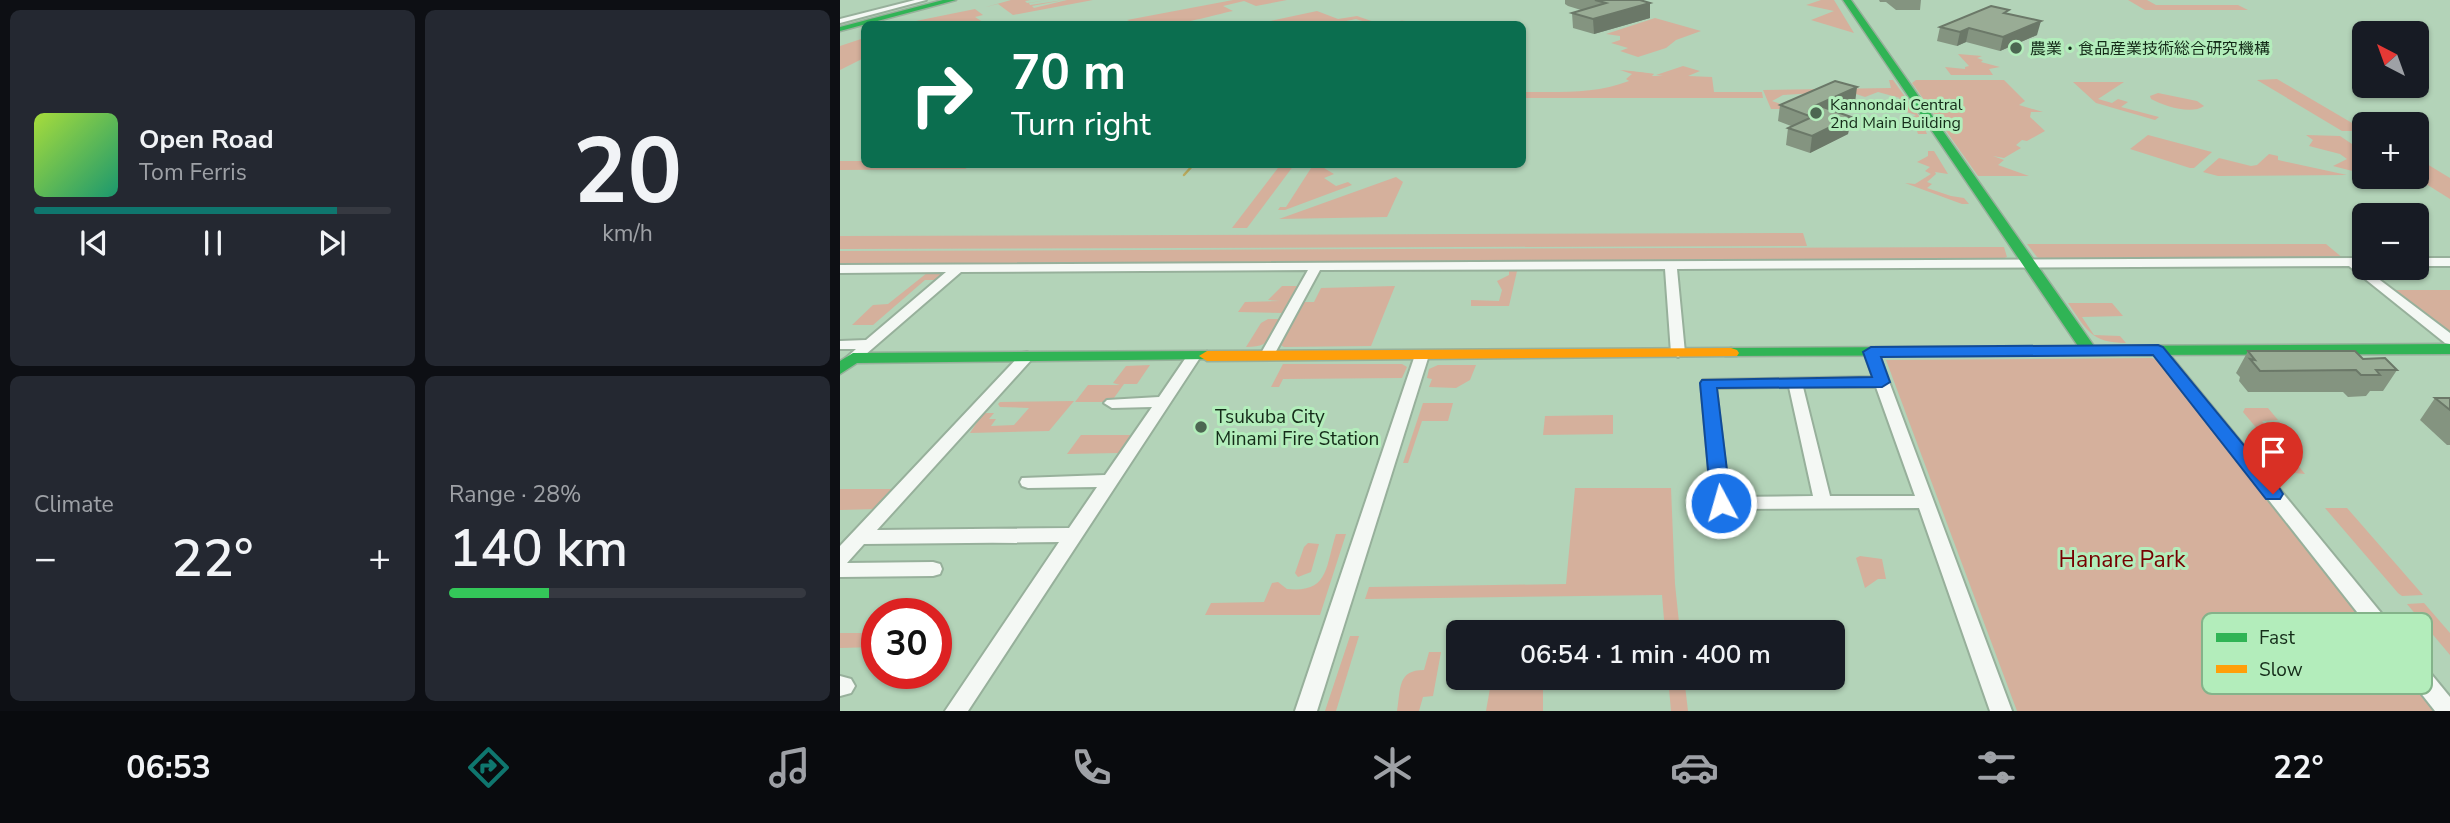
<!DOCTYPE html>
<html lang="en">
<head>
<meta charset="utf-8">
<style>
  :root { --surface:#171b24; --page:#242831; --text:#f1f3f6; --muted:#9ea1a6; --line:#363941; --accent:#0f766e }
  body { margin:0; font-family:"Nunito Sans","Noto Sans JP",sans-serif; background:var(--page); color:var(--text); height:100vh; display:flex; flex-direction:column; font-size:26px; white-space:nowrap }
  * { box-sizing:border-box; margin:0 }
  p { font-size:23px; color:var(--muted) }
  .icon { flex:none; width:38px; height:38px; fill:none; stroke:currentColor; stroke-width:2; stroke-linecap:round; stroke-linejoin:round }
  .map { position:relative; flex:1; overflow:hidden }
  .details { display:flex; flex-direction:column; gap:10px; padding:10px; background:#0d0f14; width:840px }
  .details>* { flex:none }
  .top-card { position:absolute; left:21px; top:21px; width:665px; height:147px; border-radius:10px; box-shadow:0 2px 5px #0004; background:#0b6e4f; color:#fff; overflow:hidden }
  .needle { width:46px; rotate:319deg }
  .buttons { position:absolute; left:1512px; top:21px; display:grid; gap:14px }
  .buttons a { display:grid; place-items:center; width:77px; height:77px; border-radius:10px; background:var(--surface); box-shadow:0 2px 5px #0004; font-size:35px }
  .speed { position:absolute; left:21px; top:598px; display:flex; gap:14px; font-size:35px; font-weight:700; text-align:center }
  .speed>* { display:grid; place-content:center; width:91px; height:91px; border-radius:50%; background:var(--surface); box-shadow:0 2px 5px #0004; line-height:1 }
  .speed .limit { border:10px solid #d22; background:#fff; color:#111 }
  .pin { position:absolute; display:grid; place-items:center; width:60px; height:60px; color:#fff; margin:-72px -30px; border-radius:50% 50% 50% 0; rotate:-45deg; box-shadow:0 0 7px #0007 }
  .pin .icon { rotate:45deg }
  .me { position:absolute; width:77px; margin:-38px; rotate:354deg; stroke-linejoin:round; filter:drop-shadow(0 0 5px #0008) }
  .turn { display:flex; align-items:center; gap:24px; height:147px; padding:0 35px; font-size:32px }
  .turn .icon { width:91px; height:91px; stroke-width:2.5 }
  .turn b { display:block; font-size:49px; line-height:60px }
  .big { font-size:52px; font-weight:600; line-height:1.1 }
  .details .card { flex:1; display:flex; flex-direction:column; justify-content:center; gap:10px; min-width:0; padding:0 24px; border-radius:10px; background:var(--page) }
  .details .dial { align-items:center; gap:0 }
  .dial b { font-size:91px; line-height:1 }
  .song { display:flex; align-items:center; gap:21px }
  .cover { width:84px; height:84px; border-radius:10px; background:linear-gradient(135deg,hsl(80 70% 55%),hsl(160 70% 35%)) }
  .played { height:7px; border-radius:4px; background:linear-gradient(90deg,var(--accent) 85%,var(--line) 85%) }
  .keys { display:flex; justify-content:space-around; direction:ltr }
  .heat { display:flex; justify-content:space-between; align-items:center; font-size:38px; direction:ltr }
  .charge { height:10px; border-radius:5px; background:linear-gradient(90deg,#34c759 28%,var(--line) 0) }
  .details .tiles { flex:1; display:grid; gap:10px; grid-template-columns:repeat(2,1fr) }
  .trip { position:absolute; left:606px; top:620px; width:399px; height:70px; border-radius:10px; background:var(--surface); box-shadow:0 2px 5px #0004; font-weight:600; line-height:70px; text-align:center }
  .dock { display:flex; height:112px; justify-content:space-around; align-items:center; background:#090b0e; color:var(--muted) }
  .dock .icon { width:49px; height:49px }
  .dock .current { color:var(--accent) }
  .dock b { font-size:32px; color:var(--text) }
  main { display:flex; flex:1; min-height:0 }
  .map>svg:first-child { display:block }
</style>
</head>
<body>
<main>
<section class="details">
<div class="tiles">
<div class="card">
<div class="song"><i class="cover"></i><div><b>Open Road</b><p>Tom Ferris</p></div></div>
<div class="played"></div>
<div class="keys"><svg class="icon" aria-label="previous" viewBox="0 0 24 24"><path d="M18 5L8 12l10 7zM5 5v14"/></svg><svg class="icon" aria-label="pause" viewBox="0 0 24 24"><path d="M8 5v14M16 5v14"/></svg><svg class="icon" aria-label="next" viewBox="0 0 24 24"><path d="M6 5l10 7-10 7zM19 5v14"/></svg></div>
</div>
<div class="card dial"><b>20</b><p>km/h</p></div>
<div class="card"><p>Climate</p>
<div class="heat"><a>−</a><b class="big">22°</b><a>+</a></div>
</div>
<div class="card"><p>Range · 28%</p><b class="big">140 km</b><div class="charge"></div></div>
</div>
</section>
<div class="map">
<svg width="1610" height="711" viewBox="0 0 1610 711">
  <rect width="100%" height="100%" fill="#b3d3b8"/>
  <g fill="#d5b09c">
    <path d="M171,0H191L185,1L187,3L208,0L189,3L190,5L224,0L192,6L194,8L227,0H253L173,15L158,4L146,7Z"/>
    <path d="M393,0H447L416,6L404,1L383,6L393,11C365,17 313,34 287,20Z"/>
    <path d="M981,0H994L1014,33L971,20L994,11L966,5Z"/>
    <path d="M1288,0H1307L1316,5H1398L1408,10H1305Z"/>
    <path d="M135,9L143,15L135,17L146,24H61Z"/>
    <path d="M477,11L498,19L517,16L540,24L566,20L549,24H531L516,19L492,24H416Z"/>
    <path d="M815,18L861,31L836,40L826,48L798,57L780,51L788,48L771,43L780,40V36L766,34Z"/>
    <path d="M24,38V58L0,70V46Z"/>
    <path d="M1118,54L1142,56L1137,58L1143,60L1141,62L1160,67L1149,69L1153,75H1111L1105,67L1125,69V67L1129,66Z"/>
    <path d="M843,66L860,71L848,76L872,77L874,92H922L923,98H683V92C720,92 755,94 789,81L786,79L792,74L780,70C782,70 812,73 814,74L812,76H823L816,75Z"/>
    <path d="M1437,79L1524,130V131H1502L1417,80Z"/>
    <path d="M1049,80H1053L1079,116L1087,134H1078L1077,131L1063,125L1076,115L1047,106L1060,98L1038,92L1025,97L1007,91L943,95L932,101L946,106L944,109H931L923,90L1051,88Z"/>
    <path d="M1076,80H1164L1185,101L1179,105L1203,112H1191L1190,117L1205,131L1187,141L1182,140L1176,145L1181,148L1164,158L1153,156L1164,160L1158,165L1189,176H1138L1072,83Z"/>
    <path d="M1233,82H1284L1258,99L1272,103L1278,99L1288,102L1281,107L1319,117L1315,120L1256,103Z"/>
    <path d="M1318,93L1357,101L1364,106C1351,115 1324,106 1311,99L1310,96Z"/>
    <path d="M1308,135L1368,151L1372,152L1354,168H1350L1290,149Z"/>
    <path d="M1466,135L1500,136L1524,152V174L1493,166L1507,159L1500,154L1469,146L1473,140Z"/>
    <path d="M1088,151H1094L1108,174L1095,172L1096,174L1087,182L1092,184L1087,188L1111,196L1124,198L1129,204H1122L1065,183L1075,184L1091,174L1085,171L1090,167L1077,162L1088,156Z"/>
    <path d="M1429,154L1438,156V160L1507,175L1378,176L1363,172L1379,158L1411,166L1417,165Z"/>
    <path d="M1577,158L1610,178V199L1575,177Z"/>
    <path d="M0,161H24V164L133,165L125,169L0,170Z"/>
    <path d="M441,164L454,165L407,228H392Z"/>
    <path d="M473,165H479L494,174L484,178L496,186L508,182L512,185L445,210H438L440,207H446Z"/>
    <path d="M556,177L563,182L547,217L439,219Z"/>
    <path d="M963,233L967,246L0,249V236Z"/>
    <path d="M1187,244H1486L1504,259L1203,260L1197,257Z"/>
    <path d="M1148,247H1164L1167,257L1159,260L0,265V251Z"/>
    <path d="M669,271H677L669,306H631V300L659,301L662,290L657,281L669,275Z"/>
    <path d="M87,273H101L102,276L96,280H85L33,325H12L33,305L48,304Z"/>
    <path d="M442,286H457L444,313L398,312L405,302L440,301L428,300Z"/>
    <path d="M555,286L531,346L444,347L439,344L461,302H474L481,288Z"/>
    <path d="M1553,290H1610V334Z"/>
    <path d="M1228,303H1272L1283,316L1242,317L1254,335L1280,336L1286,343C1251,343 1246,329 1228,303Z"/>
    <path d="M428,319H440C430,339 430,347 406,347L421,323Z"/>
    <path d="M1312,358L1319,361L1598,711H1177L1046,360Z"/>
    <path d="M443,364H562L567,367L562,378L443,379L439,387H431Z"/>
    <path d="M310,365L297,384H284L271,402H235L248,385H280L273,383L286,366Z"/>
    <path d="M598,365H636L630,380L616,388L589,387L592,379L587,378L589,369Z"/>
    <path d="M234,401L209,431L130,433L143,413H154L149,419H156L151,426L174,425L189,408L160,407L158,404L160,402Z"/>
    <path d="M583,403H613L608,421H582L568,463H563Z"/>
    <path d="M1405,408H1428L1438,420L1422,421L1465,474L1454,473L1403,412Z"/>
    <path d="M773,415V434L703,435L705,416Z"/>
    <path d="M241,435H291L278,453L227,454Z"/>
    <path d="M735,488H831L835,584L840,632H825L822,595L525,599L529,587L726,584Z"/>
    <path d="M0,489H55L36,509L0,510Z"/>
    <path d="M1485,508H1507L1583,595L1562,596L1558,593Z"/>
    <path d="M496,534H506L480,615H365L371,603L424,602L432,583L438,582L447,589C489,593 485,568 496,534Z"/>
    <path d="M468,543L479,544L471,572L458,577L455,573L464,547Z"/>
    <path d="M1020,556L1042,559L1046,579H1038L1025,588L1016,558Z"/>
    <path d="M1584,603L1610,633V655L1567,604Z"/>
    <path d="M37,621L36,647L0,648V633H26Z"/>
    <path d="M510,636H519L496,711H485Z"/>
    <path d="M589,652H601L593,696L583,697L579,711H557C561,689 557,670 584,670Z"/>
    <path d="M652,677H703V711H646Z"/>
    <path d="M828,677H844L848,711H831Z"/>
  </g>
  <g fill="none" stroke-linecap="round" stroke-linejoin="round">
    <path stroke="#bbac5f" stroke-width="2.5" d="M344,175L354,164"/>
    <g stroke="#97b09b" stroke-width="4">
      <g id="street">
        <path d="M75,0H86L0,23V19Z"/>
        <path d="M1524,258V268L1610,333V344L1605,343L1509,266L837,269L845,353L838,357L831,353L825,269L480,270L434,355L427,359L420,355L468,270L121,272L18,361L13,362L6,358L16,349H0V341L26,340L106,272L0,273V265Z"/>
        <rect x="1577" y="258" width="33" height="8"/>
        <path d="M1318,346L1323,347L1610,697V711H1595L1313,353L1311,350L1313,347Z"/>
        <path d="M1031,348L1038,352L1172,711H1150L1079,508L881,509L875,507L872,503L861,383L863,380L1033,377L1024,352ZM949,387L973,496L889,497L876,388ZM963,387H1036L1075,496H990Z"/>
        <path d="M582,351L589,355L477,711H455L575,355Z"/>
        <path d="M187,352L194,356L192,359L37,530L229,528L257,487L188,488L182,486L180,482L182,478L265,475L312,407L272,408L264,403L267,400L319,397L349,353L354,352L361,356L128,711H105L219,542L24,544L7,563L93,562L100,564L102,569L100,574L93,576L0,577V546L182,353Z"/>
        <path d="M0,676L11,679L15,686L11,693L0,696Z"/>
      </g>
    </g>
    <g stroke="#97b09b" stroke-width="3">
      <g id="fast">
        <path d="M103,0H116L0,31V27Z"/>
        <path d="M1003,0H1011L1254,346L1610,344V354L885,356L883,353L885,350L891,348L1238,346Z"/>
        <path d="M367,351L375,356L373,359L17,363L0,374V361L13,353Z"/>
      </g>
    </g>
    <g stroke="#97b09b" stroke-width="3">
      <path id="slow" d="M891,348L897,350L899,353L897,356L367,361L359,356L367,351Z"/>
    </g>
    <use href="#street" fill="#f4f8f4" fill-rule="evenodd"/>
    <use href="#fast" fill="#30b455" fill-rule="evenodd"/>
    <use href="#slow" fill="#ff9f0a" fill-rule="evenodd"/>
  </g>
  <g fill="#849480">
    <path d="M725,0H800L810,3V18L754,34L733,28L732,13L741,10L728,6L725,4Z"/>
    <path d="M1039,0H1081L1080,10H1056L1046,2H1040Z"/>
    <path d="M1168,14L1197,35L1160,51L1126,42L1117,46L1097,41L1100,27Z"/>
    <path d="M1015,103L996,112L1011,117L1008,134L970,153L946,145L948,128L951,126L938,121L940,105Z"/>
    <path d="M1408,351L1557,370L1543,391H1530L1526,396L1508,397L1503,392H1408L1399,381L1400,377L1396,373Z"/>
    <path d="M1595,398H1610V445H1607L1580,420Z"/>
  </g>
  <g fill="#6b7868">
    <path d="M810,3V18L754,34L753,19Z"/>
    <path d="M1201,21L1197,35L1160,51L1163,37Z"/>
    <path d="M1129,28L1126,42L1117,46L1120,32Z"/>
    <path d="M1017,87L1015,103L975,122L977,105Z"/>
    <path d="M1011,117L1008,134L970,153L972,136Z"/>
  </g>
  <g fill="#99ac95" stroke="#6b7868" stroke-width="2">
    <path d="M755,0H800L810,3L753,19L732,13L766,3Z"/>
    <path d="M1151,6L1169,10L1164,13L1201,21L1163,37L1129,28L1120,32L1100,27Z"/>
    <path d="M995,81L1017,87L977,105L1011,117L972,136L948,128L972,117L940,105Z"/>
    <path d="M1408,351H1515L1523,359L1545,358L1557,370H1536L1540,375H1521L1516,370L1420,371L1410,359L1415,360Z"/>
    <path d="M1595,398H1610V410Z"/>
  </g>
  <path fill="#1a73e8" stroke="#114b97" stroke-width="2" d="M1318,345L1323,347L1440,489L1443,494L1440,499H1426L1313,355L1041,357L1050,382L1042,387L877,388L891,503L888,508L881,510L874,508L871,503L860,383L862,380L1032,377L1023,352L1031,347Z"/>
  <g fill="#4c6651" stroke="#b3edbb" stroke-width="2.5">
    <circle cx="1176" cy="48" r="7"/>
    <circle cx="976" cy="113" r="7"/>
    <circle cx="361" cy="427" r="7"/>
  </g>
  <g text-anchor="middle" stroke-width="6" stroke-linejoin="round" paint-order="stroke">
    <g font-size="16" fill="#152c19" stroke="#b3edbb" text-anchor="start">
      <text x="1190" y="54">農業・食品産業技術総合研究機構</text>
      <text x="990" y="110">Kannondai Central<tspan x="990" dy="18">2nd Main Building</tspan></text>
    </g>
    <g font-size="19" fill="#152c19" stroke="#b3edbb" text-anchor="start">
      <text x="375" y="423">Tsukuba City<tspan x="375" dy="22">Minami Fire Station</tspan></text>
    </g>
    <g font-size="23" fill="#760001" stroke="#b3edbb">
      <text x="1282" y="567">Hanare Park</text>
    </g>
  </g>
  <rect x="1362" y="613" width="230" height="81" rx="10" fill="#b3edbb" stroke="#84b38a" stroke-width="2"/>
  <rect x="1376" y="633" width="31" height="9" fill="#30b455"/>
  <rect x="1376" y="665" width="31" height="8" fill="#ff9f0a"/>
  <g font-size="19" fill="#152c19">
    <text x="1419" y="644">Fast</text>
    <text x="1419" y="676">Slow</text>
  </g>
</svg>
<div class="buttons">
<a><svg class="needle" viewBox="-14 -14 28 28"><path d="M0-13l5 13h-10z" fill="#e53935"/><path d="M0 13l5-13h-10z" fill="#9ea1a6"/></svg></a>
<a>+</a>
<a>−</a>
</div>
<div class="speed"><div class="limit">30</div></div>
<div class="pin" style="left:1433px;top:494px;background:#d93025"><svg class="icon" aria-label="arrive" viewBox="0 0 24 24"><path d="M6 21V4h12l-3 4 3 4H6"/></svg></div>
<svg class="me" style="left:881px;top:503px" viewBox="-20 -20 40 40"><circle r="17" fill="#1a73e8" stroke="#fff" stroke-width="3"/><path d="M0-11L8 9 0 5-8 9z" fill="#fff"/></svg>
<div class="trip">06:54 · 1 min · 400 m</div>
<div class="top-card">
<div class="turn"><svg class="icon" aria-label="right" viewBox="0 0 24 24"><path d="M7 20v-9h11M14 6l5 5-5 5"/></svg><div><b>70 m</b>Turn right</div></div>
</div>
</div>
</main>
<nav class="dock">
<b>06:53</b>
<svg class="icon current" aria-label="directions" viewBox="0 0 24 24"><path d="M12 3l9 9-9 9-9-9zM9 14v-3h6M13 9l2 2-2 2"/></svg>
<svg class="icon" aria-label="music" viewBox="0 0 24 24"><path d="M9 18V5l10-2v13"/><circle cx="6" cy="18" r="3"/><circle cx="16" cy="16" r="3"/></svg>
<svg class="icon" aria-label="phone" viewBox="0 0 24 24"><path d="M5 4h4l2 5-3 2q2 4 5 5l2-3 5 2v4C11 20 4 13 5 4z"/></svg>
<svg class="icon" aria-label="climate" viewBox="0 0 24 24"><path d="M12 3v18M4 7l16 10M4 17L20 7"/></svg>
<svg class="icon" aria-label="car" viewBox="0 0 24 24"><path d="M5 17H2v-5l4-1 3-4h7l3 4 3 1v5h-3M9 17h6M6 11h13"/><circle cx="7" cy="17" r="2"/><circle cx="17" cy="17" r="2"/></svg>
<svg class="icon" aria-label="filters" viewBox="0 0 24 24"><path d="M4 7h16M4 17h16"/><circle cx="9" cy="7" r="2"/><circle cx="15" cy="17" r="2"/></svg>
<b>22°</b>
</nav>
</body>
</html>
